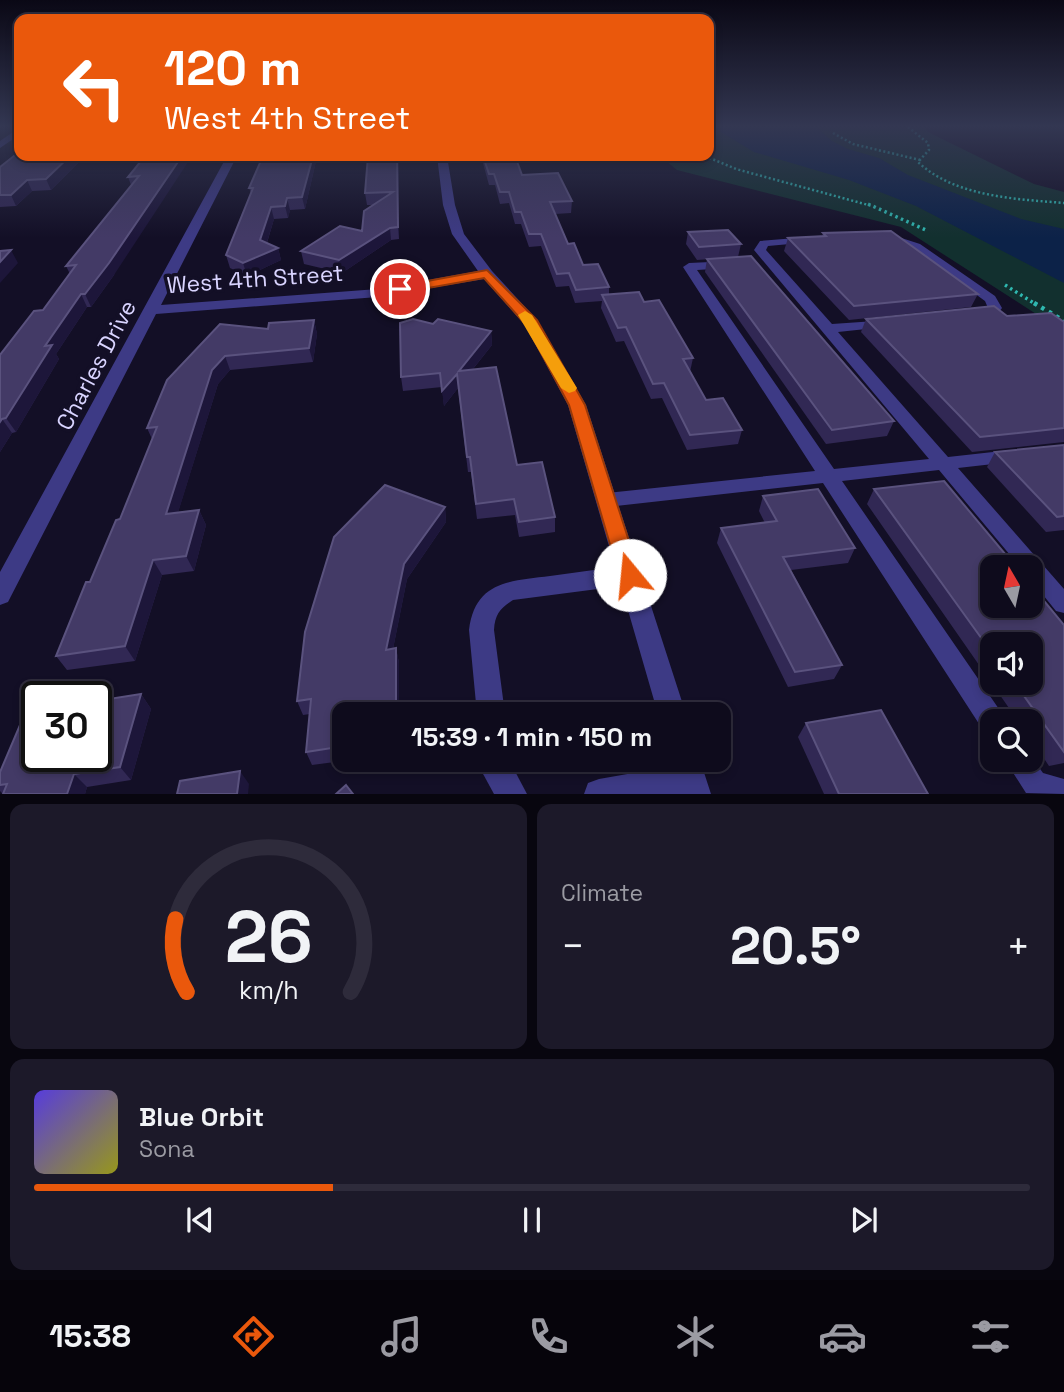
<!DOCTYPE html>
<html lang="en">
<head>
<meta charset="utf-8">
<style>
  :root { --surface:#0e0b1c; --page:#1c1929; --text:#f1f3f6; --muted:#9b9ba3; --line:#2e2b3b; --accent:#ea580c }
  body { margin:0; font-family:"Space Grotesk",sans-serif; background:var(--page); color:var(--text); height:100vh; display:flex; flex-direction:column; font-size:26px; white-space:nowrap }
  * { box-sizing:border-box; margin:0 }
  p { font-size:23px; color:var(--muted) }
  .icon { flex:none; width:38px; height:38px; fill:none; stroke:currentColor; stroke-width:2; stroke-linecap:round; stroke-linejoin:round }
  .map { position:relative; height:794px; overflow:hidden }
  .sheet { display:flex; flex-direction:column; gap:10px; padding:10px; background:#08060f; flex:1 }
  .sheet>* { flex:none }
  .top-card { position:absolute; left:14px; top:14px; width:700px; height:147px; border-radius:14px; box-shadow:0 4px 10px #0003,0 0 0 2px var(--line); background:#ea580c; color:#fff; overflow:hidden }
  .needle { width:46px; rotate:351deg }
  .fabs { position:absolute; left:980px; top:555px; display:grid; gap:14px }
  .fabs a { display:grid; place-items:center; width:63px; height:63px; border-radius:14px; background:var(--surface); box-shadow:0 4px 10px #0003,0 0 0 2px var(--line); font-size:35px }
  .speed { position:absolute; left:21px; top:681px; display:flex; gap:14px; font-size:35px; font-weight:700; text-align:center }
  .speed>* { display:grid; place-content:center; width:91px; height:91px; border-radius:50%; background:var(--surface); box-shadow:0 4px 10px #0003,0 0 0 2px var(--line); line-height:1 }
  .speed .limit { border:4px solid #111; border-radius:10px; background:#fff; color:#111 }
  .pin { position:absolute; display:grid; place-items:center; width:60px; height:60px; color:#fff; margin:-30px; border:4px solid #fff; border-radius:50%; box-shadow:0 2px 7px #0007 }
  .me { position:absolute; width:77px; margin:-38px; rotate:343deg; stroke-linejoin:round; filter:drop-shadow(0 0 5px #0008) }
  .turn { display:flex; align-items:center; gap:24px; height:147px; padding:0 35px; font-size:32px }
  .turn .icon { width:91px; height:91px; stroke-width:2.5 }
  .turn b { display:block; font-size:49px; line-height:60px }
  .big { font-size:52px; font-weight:700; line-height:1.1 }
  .sheet .tile { flex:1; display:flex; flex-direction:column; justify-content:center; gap:10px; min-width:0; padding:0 24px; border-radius:14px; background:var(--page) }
  .sheet .dial { align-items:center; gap:0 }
  .dial svg { height:182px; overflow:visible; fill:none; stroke:var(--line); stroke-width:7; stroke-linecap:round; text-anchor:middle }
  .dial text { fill:var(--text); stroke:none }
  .song { display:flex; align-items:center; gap:21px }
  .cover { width:84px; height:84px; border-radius:10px; background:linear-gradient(135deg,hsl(250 70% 55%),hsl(60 70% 35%)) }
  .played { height:7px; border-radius:4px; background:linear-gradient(90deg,var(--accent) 30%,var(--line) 30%) }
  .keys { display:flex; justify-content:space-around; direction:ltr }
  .heat { display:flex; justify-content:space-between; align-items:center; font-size:38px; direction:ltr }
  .sheet .tiles { flex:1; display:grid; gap:10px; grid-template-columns:1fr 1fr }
  .tile:last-child { grid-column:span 2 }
  .trip { position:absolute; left:332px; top:702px; width:399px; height:70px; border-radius:14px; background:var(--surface); box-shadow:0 4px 10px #0003,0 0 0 2px var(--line); font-weight:700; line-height:70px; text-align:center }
  .menu { display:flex; height:112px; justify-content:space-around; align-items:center; background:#06040b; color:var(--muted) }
  .menu .icon { width:49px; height:49px }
  .menu .selected { color:var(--accent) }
  .menu b { font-size:32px; color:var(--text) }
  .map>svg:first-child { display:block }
</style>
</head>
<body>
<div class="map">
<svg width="1064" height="794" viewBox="0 0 1064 794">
  <rect width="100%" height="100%" fill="#130f26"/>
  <path fill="#12302f" d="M709,127H924L928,132L1034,184L1064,192V332L901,227L677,170L660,156H709Z"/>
  <path fill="#0c2248" d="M713,127H816L832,141L848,149L879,158L908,175L1021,219L1064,229V283L916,206L849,180L754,152Z"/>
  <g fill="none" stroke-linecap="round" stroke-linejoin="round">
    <g stroke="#2fb8b0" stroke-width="2.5" stroke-dasharray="2 2.5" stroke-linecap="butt">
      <path d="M908,127L928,143L929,150L918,162C955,197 1016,199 1064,203"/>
      <path d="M833,133L853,144L920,160"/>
      <path d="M705,156L736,169L872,206"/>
    </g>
    <g stroke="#2fb8b0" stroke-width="3.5" stroke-dasharray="2.5 3.5" stroke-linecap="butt">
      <path d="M868,204L926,230"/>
      <path d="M1005,285L1037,305"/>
    </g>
    <path stroke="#2fb8b0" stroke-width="4.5" stroke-dasharray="3.5 5" stroke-linecap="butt" d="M1034,303L1064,321"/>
    <g fill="#3d3a85" fill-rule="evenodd">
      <path d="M886,233L920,244L995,296L1002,308L996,316L972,317V311L988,308L985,301L912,248L882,238L880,236Z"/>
      <path d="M808,237L812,238V242L768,246L766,250L832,324L890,320L892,323L885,327L838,332L948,457L1011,450L1017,452L1020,456L1017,460L1011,462L958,468L1064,589V613L1056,611L1031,580V567H1020L939,470L842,481L1001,712L1004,721H992V733L983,730L823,483L607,507L600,505L598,500L600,495L607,493L815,471L683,267L689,263L732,261V267L728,268L697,270L834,469L929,459L754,250L760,241Z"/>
      <path d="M1031,756L1043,773L1064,779V794L1026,793L1005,760H1031Z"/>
    </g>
    <g fill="#3d3a85" fill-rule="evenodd">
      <path d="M19,128V135L0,148V141Z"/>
      <path d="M227,156H237L161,305L378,289L478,271L452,234L443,205L437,156H447L455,205L464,234L492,271L537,320L586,405L686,714H658L621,586L513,600C500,609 495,614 494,630L505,714H477L469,630C475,581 510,581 550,576C572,573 594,570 615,567L568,405L525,325L484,279L378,297L156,314L8,602L0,605V572Z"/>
      <path d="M481,760H509L527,794H494L482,772Z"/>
      <path d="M672,760H700L711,794H584L588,783L599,779L673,766Z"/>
    </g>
  </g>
  <g fill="#312854" fill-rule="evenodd">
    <path d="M85,156L51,190L32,191L16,206L0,207V167Z"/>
    <path d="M145,156L114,275L91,307H87L56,354L59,359L16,432L12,433L0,452V355L43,310L70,274L66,266L131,185L128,177Z"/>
    <path d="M368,156H399V239L391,240L342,273L304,264L301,251L362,231L373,205H367L365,193Z"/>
    <path d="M481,156H515L522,175L572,201L571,213L555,214L568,244L583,265L609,287V294L644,302L693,358L690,372L706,400L742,430L738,444L687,450L662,398L651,399L624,341L616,342L601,308L602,301L575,303L569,286L556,287L541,246L529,247L521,224H515L509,203L500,204L495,185H489Z"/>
    <path d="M316,161L305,209L290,210L288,218L274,219L267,243L278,248L281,260L247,276L230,268L226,255L251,193L249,188Z"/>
    <path d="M688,232L741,244L738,257L697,260L686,244Z"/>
    <path d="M823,233L978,294L971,307L849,320L784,251L788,238L822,236Z"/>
    <path d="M707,259L894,421L887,436L826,444L705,272Z"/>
    <path d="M1007,316L1064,322V442L972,452L861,332L866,319Z"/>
    <path d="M314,320L317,334L313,362L230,370L218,384L178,512L199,510L206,525L194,571L162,575L135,661L67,670L56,656L120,519L152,439L147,428L167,380L268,329Z"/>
    <path d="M433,324L491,331L492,345L473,369L517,465L555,517V532L519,537L515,515L477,519L471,472H468L458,388L444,406L442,387L403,391L401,377Z"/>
    <path d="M1064,445V530L1046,532L987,467L995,452Z"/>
    <path d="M874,489L1064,625V763L1049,766L1031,739V721H1018L867,504ZM992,644L1031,682H992Z"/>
    <path d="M763,496L855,548L848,563L791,570L842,665L834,679L788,687L717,543L721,528L765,523L759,511Z"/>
    <path d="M445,507L446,522L407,579L393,649L396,648L399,663L345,714V760H350L312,765L306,752L310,714L303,715L297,701Z"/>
    <path d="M141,694L151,709L131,780L87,787L85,794H3L0,791V772Z"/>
    <path d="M806,723L928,794H824L798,737Z"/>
  </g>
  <g fill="#1d163a">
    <path d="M70,156H85L51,190L46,179Z"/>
    <path d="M182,156H192L114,275L91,307L85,294Z"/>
    <path d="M313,156H315L316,161L305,209L302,197Z"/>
    <path d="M397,156H399V239L398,227Z"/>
    <path d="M27,180L32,191L16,206L11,195Z"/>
    <path d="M287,198L290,210L288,218L285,206Z"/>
    <path d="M271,207L274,219L264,252L260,240Z"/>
    <path d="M390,228L391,240L342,273L339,260Z"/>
    <path d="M278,248L281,260L247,276L243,263Z"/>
    <path d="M11,250L18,263L0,283V262Z"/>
    <path d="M81,294L87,307L56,354L59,359L16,432L6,418L45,346Z"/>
    <path d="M314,320L317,334L313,362L309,348Z"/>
    <path d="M491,331L492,345L460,385L459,371Z"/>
    <path d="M225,356L230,370L218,384L173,529L166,514L212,370Z"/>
    <path d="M457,374L458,388L444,406L442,391Z"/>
    <path d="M2,419L12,433L0,452V422Z"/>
    <path d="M445,507L446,522L407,579L390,664L386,650L404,564Z"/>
    <path d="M199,510L206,525L194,571L186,556Z"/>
    <path d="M153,560L162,575L135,661L125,646Z"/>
    <path d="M396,648L399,663V714H396Z"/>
    <path d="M141,694L151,709L131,780L120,767Z"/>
    <path d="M240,771L249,784L248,794H237Z"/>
    <path d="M74,774L87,787L85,794H67Z"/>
  </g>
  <g fill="#433a66" stroke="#5a527e" stroke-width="2">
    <path d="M19,152V156H70L46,179L27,180L11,195H0V167Z"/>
    <path d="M145,156H182L109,263L85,294H81L45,346L52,345L6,418L2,419L0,422V355L34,311L43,310L76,265L66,266L139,176L128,177Z"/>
    <path d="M263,156H313L302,197L287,198L285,206L271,207L260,240L278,248L243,263L226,255L253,188H249Z"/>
    <path d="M368,156H397L398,227L390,228L339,260L301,251L340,226L362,231L364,211L393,192L365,193Z"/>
    <path d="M483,156H515L522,175L558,173L572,201L550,202L568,244L574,243L583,265L598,264L609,287L576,290L569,273L557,274L541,234H529L521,212H515L509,192H500L494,174H489Z"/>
    <path d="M728,230L741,244L699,247L688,232Z"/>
    <path d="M891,231L978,294L854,306L788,238L826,236L823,233Z"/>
    <path d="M11,250L0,262V251Z"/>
    <path d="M751,256L894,421L832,430L707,259Z"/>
    <path d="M639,292L644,302L659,300L693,358L683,359L706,400L723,398L742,430L690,435L664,383L653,384L626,327L618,328L602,295Z"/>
    <path d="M994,306L1007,316L1051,313L1064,322V428L980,437L866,319Z"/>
    <path d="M413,319L433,324L438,319L491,331L459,371L496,367L517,465L542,462L555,517L519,522L514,499L476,504L470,457H467L457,374L442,391L440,373L401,377L400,323Z"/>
    <path d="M314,320L309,348L225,356L212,370L166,514L199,510L186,556L153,560L125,646L56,656L86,582H90L116,520L120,519L157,427L147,428L167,380L220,324L268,329L269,323Z"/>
    <path d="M1064,445V516L1057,517L995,452Z"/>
    <path d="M944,481L1016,567H992V606H1031V585L1064,625V752L1014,682H1031V644H992V653L874,489Z"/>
    <path d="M385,485L445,507L404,564L386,650L396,648V714H345V746L306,752L311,699L297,701L305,632L334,537Z"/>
    <path d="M818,489L855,548L783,557L842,665L795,672L721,528L777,521L763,496Z"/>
    <path d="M141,694L120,767L74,774L67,794H3L7,784L0,785V772L26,711L37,709V756H96V701Z"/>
    <path d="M881,710L928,794H839L806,723Z"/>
    <path d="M240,771L237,794H177L180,781Z"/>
    <path d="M346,785L353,794H336Z"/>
  </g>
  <linearGradient id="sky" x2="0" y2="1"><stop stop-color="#0a0815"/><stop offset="0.53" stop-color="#333752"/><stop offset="1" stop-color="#333752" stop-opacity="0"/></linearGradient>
  <rect width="1064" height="238" fill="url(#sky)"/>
  <path fill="#ea580c" stroke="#983908" stroke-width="2" d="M487,270L537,320L585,405L640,575L637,581L630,584L622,581L619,575L569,405L526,325L484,278L400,293L394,289L400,286Z"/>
  <path fill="#f59e0b" d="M525,311L532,315L577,388L575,391L569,393L561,388L518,315Z"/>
  <g text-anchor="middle" stroke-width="7" stroke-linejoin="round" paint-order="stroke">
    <g font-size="23" fill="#d9d4ff" stroke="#130f26">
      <text transform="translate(255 279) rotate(-4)" y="8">West 4th Street</text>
      <text transform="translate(96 365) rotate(-62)" y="8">Charles Drive</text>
    </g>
  </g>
</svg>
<div class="fabs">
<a><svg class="needle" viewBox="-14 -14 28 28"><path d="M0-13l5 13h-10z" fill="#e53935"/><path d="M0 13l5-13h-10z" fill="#9b9ba3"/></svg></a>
<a><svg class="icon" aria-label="sound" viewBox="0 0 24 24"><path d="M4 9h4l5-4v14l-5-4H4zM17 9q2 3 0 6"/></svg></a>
<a><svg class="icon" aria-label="search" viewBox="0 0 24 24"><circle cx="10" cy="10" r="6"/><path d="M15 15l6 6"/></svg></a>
</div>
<div class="speed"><div class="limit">30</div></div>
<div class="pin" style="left:400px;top:289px;background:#d93025"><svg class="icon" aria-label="arrive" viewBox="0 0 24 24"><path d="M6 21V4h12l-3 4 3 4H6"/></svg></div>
<svg class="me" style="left:630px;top:575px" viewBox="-20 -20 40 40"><circle r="19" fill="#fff"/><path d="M0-13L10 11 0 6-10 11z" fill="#ea580c"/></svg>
<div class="trip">15:39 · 1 min · 150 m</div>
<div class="top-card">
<div class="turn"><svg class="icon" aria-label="left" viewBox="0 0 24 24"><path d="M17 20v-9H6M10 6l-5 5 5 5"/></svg><div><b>120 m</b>West 4th Street</div></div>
</div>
</div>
<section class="sheet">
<div class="tiles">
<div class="tile dial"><svg viewBox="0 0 100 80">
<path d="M14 69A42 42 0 1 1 86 69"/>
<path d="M14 69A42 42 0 0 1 9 37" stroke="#ea580c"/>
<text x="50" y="56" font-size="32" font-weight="700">26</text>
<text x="50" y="72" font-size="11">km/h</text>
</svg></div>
<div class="tile"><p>Climate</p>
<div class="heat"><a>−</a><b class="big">20.5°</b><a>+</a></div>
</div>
<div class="tile">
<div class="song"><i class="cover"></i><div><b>Blue Orbit</b><p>Sona</p></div></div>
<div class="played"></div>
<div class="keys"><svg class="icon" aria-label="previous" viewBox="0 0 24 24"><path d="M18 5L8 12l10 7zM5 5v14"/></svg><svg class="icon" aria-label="pause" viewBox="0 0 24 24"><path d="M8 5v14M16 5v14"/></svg><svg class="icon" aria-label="next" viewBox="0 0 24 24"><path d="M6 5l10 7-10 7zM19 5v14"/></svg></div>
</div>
</div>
</section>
<nav class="menu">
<b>15:38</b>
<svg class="icon selected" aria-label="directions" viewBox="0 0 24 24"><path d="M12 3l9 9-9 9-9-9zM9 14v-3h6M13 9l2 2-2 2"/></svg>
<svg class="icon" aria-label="music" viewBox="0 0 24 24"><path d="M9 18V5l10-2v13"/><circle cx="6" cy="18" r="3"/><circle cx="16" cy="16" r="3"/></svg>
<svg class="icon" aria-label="phone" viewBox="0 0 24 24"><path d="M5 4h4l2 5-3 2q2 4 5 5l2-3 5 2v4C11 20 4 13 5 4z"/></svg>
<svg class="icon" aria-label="climate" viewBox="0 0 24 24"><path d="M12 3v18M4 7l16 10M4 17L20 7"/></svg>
<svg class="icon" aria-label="car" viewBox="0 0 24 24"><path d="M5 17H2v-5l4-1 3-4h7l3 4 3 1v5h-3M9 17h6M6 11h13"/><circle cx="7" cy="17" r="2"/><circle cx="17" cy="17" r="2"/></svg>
<svg class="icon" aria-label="filters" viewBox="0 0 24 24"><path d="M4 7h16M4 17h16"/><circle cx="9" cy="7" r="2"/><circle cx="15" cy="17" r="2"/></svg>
</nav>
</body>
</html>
